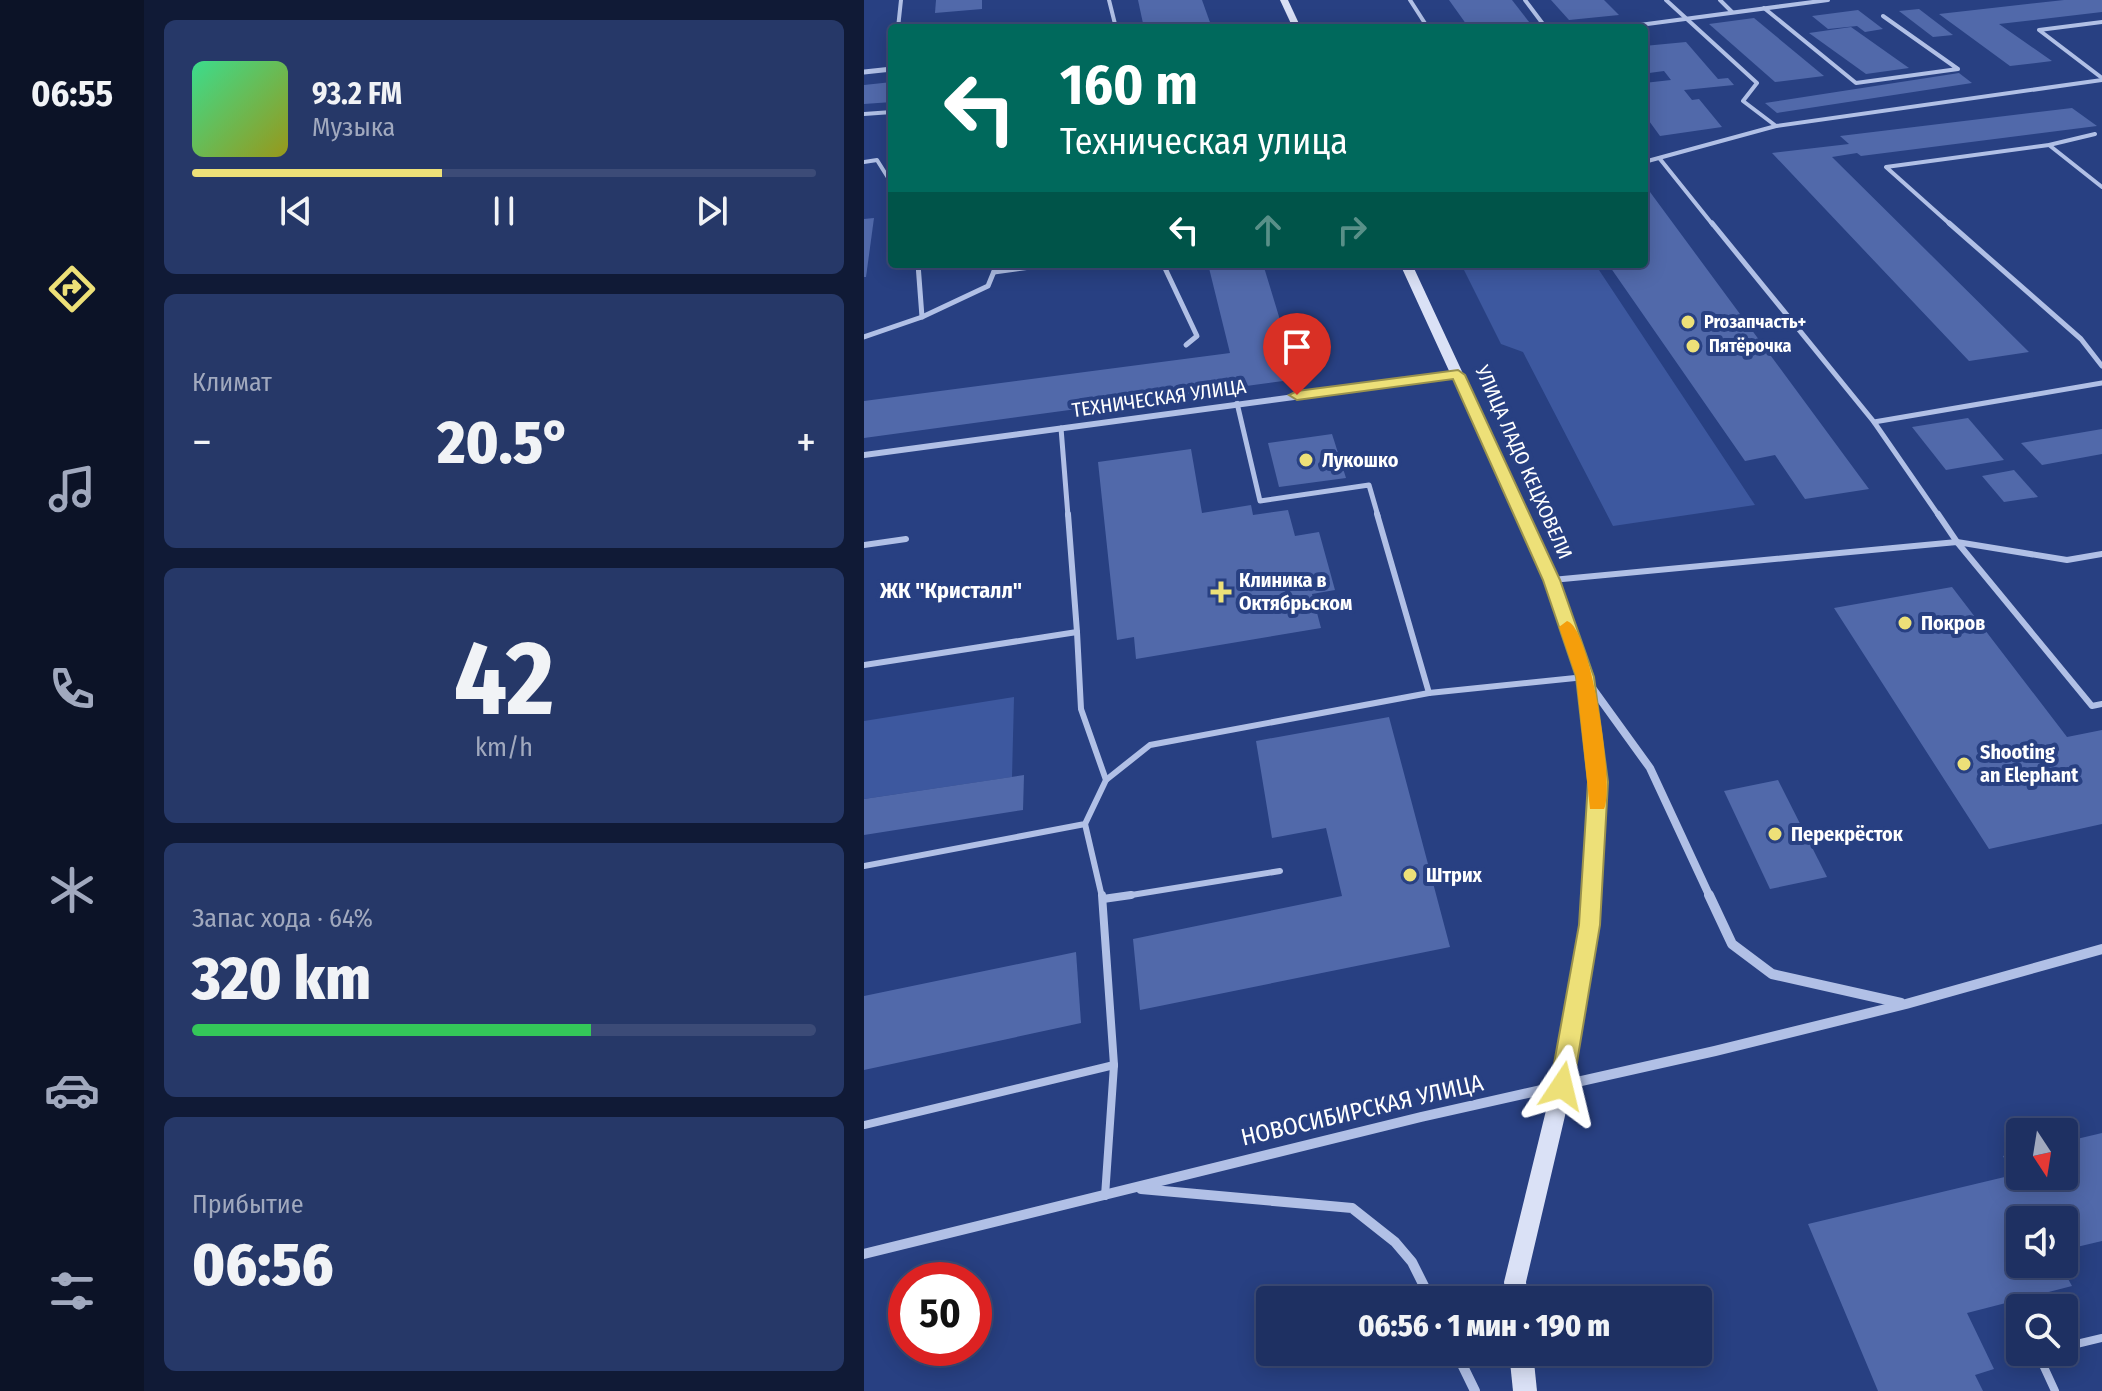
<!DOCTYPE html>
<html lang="ru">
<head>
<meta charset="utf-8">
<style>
  :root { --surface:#1e3062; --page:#263868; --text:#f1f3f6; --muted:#a1a9be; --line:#3c4b77; --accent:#ede078 }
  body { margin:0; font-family:"Fira Sans Condensed",sans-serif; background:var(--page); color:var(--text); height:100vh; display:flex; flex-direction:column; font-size:30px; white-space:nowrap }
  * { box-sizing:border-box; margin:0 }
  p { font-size:26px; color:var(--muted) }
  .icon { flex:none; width:44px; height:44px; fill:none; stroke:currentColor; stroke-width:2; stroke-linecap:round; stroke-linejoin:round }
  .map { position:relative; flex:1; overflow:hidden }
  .side { display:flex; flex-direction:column; gap:20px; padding:20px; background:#101a36; width:720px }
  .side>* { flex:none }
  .hud { position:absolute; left:24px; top:24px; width:760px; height:244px; border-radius:8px; box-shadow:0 4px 20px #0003,0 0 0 2px var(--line); background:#00695c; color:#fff; overflow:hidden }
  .needle { width:52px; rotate:168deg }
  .fabs { position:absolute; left:1142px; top:1118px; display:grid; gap:16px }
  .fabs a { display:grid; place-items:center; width:72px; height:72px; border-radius:8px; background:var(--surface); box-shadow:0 4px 20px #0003,0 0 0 2px var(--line); font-size:40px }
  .speed { position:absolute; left:24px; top:1262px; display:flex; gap:16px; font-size:40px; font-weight:700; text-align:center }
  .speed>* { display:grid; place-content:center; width:104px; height:104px; border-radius:50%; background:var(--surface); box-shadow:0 4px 20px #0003,0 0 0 2px var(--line); line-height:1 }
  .speed .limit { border:12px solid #d22; background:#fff; color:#111 }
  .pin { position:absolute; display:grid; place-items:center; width:68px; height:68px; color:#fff; margin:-82px -34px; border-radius:50% 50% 50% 0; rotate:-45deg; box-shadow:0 0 8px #0007 }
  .pin .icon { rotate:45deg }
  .me { position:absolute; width:88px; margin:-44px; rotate:10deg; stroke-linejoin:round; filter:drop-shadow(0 0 6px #0008) }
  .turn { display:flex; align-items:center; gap:28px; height:168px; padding:0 40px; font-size:36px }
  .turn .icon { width:104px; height:104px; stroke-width:2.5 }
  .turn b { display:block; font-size:56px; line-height:68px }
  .lanes { display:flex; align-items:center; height:76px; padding:0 40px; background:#0003; justify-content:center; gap:40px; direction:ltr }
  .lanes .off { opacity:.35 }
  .big { font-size:60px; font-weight:800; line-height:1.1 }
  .side .card { flex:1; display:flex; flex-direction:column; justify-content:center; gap:12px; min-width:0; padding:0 28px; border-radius:12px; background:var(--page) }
  .side .dial { align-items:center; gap:0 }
  .dial b { font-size:104px; line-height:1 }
  .song { display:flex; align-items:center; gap:24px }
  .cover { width:96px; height:96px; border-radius:12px; background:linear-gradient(135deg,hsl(150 70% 55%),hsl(60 70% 35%)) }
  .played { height:8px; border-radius:4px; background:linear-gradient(90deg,var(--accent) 40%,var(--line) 40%) }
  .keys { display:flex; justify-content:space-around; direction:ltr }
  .heat { display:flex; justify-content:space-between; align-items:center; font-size:44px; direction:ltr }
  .charge { height:12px; border-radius:6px; background:linear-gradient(90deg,#34c759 64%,var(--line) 0) }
  .trip { position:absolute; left:392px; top:1286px; width:456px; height:80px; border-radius:8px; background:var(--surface); box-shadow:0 4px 20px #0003,0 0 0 2px var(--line); font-weight:800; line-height:80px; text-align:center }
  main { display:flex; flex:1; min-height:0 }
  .tab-bar { display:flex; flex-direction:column; width:144px; justify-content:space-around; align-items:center; background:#0c1327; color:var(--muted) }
  .tab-bar .icon { width:56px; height:56px }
  .tab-bar .selected { color:var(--accent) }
  .tab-bar b { font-size:36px; color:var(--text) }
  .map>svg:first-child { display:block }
</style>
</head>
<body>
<main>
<nav class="tab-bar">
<b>06:55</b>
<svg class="icon selected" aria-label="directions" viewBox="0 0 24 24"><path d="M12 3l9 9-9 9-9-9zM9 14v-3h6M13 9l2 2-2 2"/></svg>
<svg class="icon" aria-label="music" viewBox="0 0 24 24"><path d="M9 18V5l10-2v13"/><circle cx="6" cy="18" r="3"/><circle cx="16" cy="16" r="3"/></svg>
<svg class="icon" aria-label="phone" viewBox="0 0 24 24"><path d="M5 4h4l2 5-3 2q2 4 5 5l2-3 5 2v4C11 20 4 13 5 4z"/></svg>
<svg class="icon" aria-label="climate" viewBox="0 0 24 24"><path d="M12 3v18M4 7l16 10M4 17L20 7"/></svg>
<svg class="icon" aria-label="car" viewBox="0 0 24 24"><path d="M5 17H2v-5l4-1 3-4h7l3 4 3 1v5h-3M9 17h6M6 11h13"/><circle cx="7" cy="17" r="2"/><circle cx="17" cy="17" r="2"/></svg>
<svg class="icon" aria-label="filters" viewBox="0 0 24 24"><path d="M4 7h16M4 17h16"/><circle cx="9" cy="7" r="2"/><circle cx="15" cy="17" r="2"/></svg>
</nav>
<section class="side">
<div class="card">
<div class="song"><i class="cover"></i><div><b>93.2 FM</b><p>Музыка</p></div></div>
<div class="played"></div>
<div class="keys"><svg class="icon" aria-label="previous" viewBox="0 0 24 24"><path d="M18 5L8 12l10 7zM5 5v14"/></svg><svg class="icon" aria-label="pause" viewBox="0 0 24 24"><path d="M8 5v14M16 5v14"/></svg><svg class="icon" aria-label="next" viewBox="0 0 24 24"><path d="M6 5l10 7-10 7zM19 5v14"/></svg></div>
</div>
<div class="card"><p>Климат</p>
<div class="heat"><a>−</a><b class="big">20.5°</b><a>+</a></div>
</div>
<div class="card dial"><b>42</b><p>km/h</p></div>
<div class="card"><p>Запас хода · 64%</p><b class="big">320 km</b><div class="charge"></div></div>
<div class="card"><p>Прибытие</p><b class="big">06:56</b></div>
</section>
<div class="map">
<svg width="1238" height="1391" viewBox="0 0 1238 1391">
  <rect width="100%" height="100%" fill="#284082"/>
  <g fill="#3d589f">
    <path d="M597,264H731L891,505L749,526L659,352L637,344Z"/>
    <path d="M150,697L148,777L0,799V721Z"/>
  </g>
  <g fill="#5169aa">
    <path d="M72,0H118V9L71,13Z"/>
    <path d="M274,0H338L348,28H280Z"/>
    <path d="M585,0H648L669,27L605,28Z"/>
    <path d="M687,0H740L755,15L705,20Z"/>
    <path d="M1200,0H1238V12L1135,24L1188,61L1146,66L1075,14Z"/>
    <path d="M1055,9L1089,35L1069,37L1035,11Z"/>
    <path d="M994,10L1019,29L1001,32L993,26L964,29L948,16Z"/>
    <path d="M890,18L960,76L911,82L845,24Z"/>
    <path d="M987,27L1045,68L1002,74L945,33Z"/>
    <path d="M822,42L854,79L864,78L870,85L820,90L828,100L835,99L858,127L796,136L780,114V83L807,80L800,71L785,73L780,66V46Z"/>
    <path d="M1095,73L1108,83L913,113L901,103Z"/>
    <path d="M28,82V102L0,104V85Z"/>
    <path d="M1208,108L1233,126L997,156L993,153L968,157L1165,352L1105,361L908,153L985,144L976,136Z"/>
    <path d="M786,192L1005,489L941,499L911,455L881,461L744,264H780V193Z"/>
    <path d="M10,218L2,277H0V219Z"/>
    <path d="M344,264H399L434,379L0,438V401L366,353Z"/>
    <path d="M1104,418L1140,460L1082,470L1048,427Z"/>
    <path d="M1238,429V454L1178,465L1157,443Z"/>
    <path d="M468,434L482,478L415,487L404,443Z"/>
    <path d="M327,449L338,513L387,505L389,515L424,510L431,536L455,532L471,590L448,594L457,628L272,659L270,637L253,640L234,462Z"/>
    <path d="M1150,470L1174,497L1140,502L1118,476Z"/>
    <path d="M1088,587L1203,737L1238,730V824L1125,849L970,608Z"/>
    <path d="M525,717L586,947L276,1010L269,939L478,896L462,828L408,838L392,741Z"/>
    <path d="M160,775L159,810L0,835V799Z"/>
    <path d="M914,780L963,877L906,889L860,791Z"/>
    <path d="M212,952L217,1023L0,1070V996Z"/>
    <path d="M1238,1133V1241L1200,1250V1220H1156V1264H1196L1208,1286L1103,1313L1130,1369L1111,1375L1119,1391H1014L944,1224L1149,1175L1139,1156L1156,1152V1176H1200V1142Z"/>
  </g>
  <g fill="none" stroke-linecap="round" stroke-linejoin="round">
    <g stroke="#b1c0e6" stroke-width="4">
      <path d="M245,0L252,28"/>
      <path d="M546,0L564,28"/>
      <path d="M661,0L682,28"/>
      <path d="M802,0L893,83L879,101L912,126"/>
      <path d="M856,0L868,12"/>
      <path d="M900,8L992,83L1094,69L1019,16"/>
      <path d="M1238,22L1175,30L1238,78"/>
      <path d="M34,28L37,0"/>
      <path d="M753,28L964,0"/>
      <path d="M0,114L28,112"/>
      <path d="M1185,145L1238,187"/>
      <path d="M796,159L849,225"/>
      <path d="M0,162L13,160L28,184"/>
      <path d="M780,162L912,126L1238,80"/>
      <path d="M1087,225L1022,167L1185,145L1231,134"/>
    </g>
    <g stroke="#b1c0e6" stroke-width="5">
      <path d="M848,223L1010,422L1075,516"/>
      <path d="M1085,223L1217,339L1238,366"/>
      <path d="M54,264L58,317"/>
      <path d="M299,264L333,336L322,345"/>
      <path d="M130,272L188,264"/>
      <path d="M0,337L58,317L124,286L133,264"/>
      <path d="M373,403L396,501L505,485L514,516"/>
      <path d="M1010,422L1238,383"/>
      <path d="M197,428L204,516"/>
    </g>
    <g stroke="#b1c0e6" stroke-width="6">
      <path d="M513,514L565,693"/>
      <path d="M1074,514L1093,542L1228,706L1238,704"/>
      <path d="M0,545L42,539"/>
      <path d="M688,580L1093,542L1203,560L1238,554"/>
      <path d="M213,632L217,709L242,780"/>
      <path d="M0,665L213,632L204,514"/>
      <path d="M221,824L238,897"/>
      <path d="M0,866L221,824L242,780L286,745L565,693L721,677"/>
      <path d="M255,897L416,871"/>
    </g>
    <g stroke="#b1c0e6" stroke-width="8">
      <path d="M238,895L250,1065L241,1196"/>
      <path d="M239,899L267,895"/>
      <path d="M0,1125L250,1065"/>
      <path d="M1200,1347L1238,1338"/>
      <path d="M1181,1352L1174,1354L1191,1391"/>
    </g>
    <path stroke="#b1c0e6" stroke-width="5" d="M0,72L28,69"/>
    <path stroke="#b1c0e6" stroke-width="6" d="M0,455L594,375"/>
    <path stroke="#b1c0e6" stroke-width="8" d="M726,685L786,768L846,897"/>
    <g stroke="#b1c0e6" stroke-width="10">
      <path d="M845,895L868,944L908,974L1037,1003"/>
      <path d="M277,1189L488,1208L531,1242L548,1262L567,1300"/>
      <path d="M0,1254L557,1117L851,1051L1042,1004L1238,949"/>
      <path d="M592,1352L611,1391"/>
    </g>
    <g fill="#dae1f6" fill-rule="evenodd">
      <path d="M416,0H424L437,28H429Z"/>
      <path d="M536,264H548L695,580L729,677L742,782L734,925L728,969L708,1086L662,1282L664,1300H642L640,1282L688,1086L708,969L716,925L726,782L713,677L681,580Z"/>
      <path d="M645,1352H669L673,1391H649Z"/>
    </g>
  </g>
  <path fill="#ede078" stroke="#9a924e" stroke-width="2" d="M594,370L601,375L696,580L730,677L744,782L736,925L709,1086L706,1093L698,1096L689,1093L686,1086L715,925L724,782L712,677L679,580L589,379L433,400L425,395L433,391Z"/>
  <path fill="#f59e0b" d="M703,621C727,627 751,787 740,809H726L712,677L695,627Z"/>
  <g fill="#ede078" stroke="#284082" stroke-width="3">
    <circle cx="824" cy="322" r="8"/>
    <circle cx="829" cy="346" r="8"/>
    <circle cx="442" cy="460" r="8"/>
    <path d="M353 580h8v8h8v8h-8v8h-8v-8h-8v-8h8z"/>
    <circle cx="1041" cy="623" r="8"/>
    <circle cx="1100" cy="764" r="8"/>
    <circle cx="911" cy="834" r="8"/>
    <circle cx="546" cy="875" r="8"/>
  </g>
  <g text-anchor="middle" stroke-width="8" stroke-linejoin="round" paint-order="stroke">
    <g font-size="18" font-weight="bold" fill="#fff" stroke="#284082" text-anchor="start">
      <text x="840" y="328">Proзапчасть+</text>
      <text x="845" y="352">Пятёрочка</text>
    </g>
    <g font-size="20" fill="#fff" stroke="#284082">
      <text transform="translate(295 398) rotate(-8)" y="7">ТЕХНИЧЕСКАЯ УЛИЦА</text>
      <text transform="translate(660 462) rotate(66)" y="7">УЛИЦА ЛАДО КЕЦХОВЕЛИ</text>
    </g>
    <g font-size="20" font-weight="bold" fill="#fff" stroke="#284082" text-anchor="start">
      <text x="458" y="467">Лукошко</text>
      <text x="375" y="587">Клиника в<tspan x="375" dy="23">Октябрьском</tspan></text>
      <text x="1057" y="630">Покров</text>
      <text x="1116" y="759">Shooting<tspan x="1116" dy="23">an Elephant</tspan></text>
      <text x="927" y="841">Перекрёсток</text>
      <text x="562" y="882">Штрих</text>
    </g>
    <g font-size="22" font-weight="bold" fill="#fff" stroke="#284082">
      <text x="87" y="598">ЖК "Кристалл"</text>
    </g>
    <g font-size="24" fill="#fff" stroke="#284082">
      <text transform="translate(498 1110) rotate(-13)" y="8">НОВОСИБИРСКАЯ УЛИЦА</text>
    </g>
  </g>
</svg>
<div class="fabs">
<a><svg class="needle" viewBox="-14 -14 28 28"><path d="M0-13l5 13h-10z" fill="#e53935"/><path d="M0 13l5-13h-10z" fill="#a1a9be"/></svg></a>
<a><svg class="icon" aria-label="sound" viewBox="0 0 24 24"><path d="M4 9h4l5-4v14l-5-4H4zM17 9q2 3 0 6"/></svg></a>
<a><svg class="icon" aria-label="search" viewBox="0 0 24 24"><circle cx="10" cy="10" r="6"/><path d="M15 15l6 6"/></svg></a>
</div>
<div class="speed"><div class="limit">50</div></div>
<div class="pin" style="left:433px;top:395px;background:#d93025"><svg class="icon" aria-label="arrive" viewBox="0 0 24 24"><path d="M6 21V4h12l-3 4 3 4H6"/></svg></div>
<svg class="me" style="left:698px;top:1086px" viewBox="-20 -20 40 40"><path d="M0-17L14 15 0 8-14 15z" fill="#ede078" stroke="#fff" stroke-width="4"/></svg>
<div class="trip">06:56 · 1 мин · 190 m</div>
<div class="hud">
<div class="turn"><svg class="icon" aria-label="left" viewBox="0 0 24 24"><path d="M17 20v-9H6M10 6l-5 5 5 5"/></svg><div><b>160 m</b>Техническая улица</div></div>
<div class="lanes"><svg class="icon" aria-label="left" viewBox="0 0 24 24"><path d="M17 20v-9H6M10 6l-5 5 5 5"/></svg><svg class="icon off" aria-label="ahead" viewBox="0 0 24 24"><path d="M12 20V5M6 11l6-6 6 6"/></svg><svg class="icon off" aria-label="right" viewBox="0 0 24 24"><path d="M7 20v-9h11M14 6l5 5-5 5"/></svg></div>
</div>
</div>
</main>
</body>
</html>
